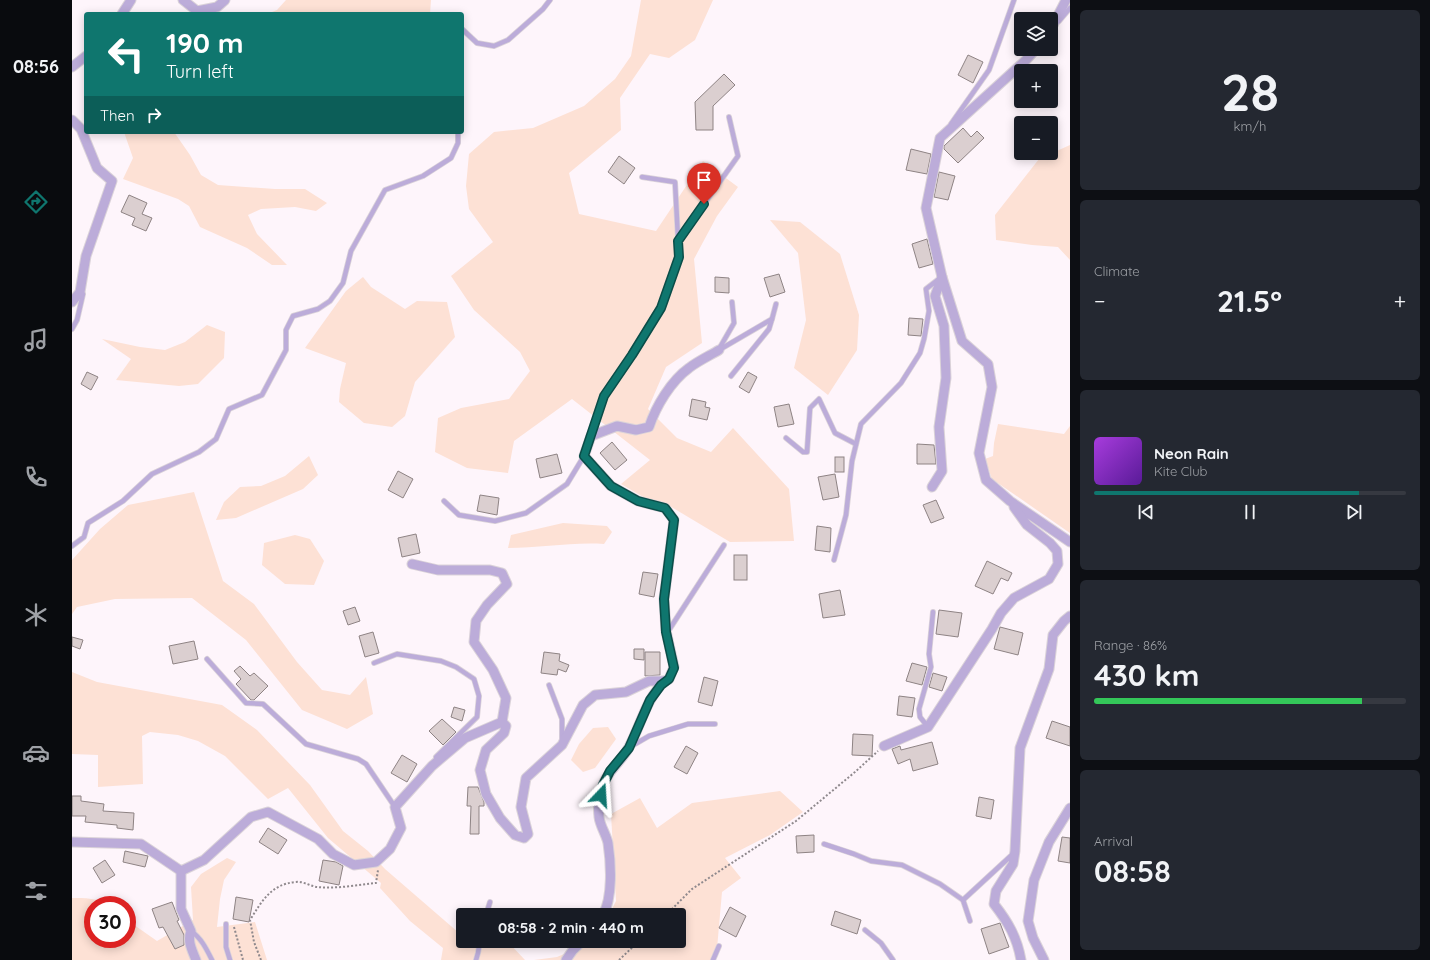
<!DOCTYPE html>
<html lang="en">
<head>
<meta charset="utf-8">
<style>
  :root { --surface:#171b24; --page:#242831; --text:#f1f3f6; --muted:#9ea1a6; --line:#363941; --accent:#0f766e }
  body { margin:0; font-family:Quicksand,sans-serif; background:var(--page); color:var(--text); height:100vh; display:flex; flex-direction:column; font-size:15px; white-space:nowrap }
  * { box-sizing:border-box; margin:0 }
  p { font-size:13px; color:var(--muted) }
  .icon { flex:none; width:22px; height:22px; fill:none; stroke:currentColor; stroke-width:2; stroke-linecap:round; stroke-linejoin:round }
  .map { position:relative; flex:1; overflow:hidden }
  .drawer { display:flex; flex-direction:column; gap:10px; padding:10px; background:#0d0f14; width:360px }
  .drawer>* { flex:none }
  .guide { position:absolute; left:12px; top:12px; width:380px; height:122px; border-radius:4px; box-shadow:0 2px 10px #0003; background:#0f766e; color:#fff; overflow:hidden }
  .tools { position:absolute; left:942px; top:12px; display:grid; gap:8px }
  .tools a { display:grid; place-items:center; width:44px; height:44px; border-radius:4px; background:var(--surface); box-shadow:0 2px 10px #0003; font-size:20px }
  .speed { position:absolute; left:12px; top:896px; display:flex; gap:8px; font-size:20px; font-weight:700; text-align:center }
  .speed>* { display:grid; place-content:center; width:52px; height:52px; border-radius:50%; background:var(--surface); box-shadow:0 2px 10px #0003; line-height:1 }
  .speed .limit { border:6px solid #d22; background:#fff; color:#111 }
  .pin { position:absolute; display:grid; place-items:center; width:34px; height:34px; color:#fff; margin:-41px -17px; border-radius:50% 50% 50% 0; rotate:-45deg; box-shadow:0 0 4px #0007 }
  .pin .icon { rotate:45deg }
  .me { position:absolute; width:44px; margin:-22px; rotate:20deg; stroke-linejoin:round; filter:drop-shadow(0 0 3px #0008) }
  .turn { display:flex; align-items:center; gap:14px; height:84px; padding:0 16px; font-size:18px }
  .turn .icon { width:52px; height:52px; stroke-width:2.5 }
  .turn b { display:block; font-size:28px; line-height:34px }
  .then { display:flex; align-items:center; height:38px; padding:0 16px; background:#0003; gap:8px; font-size:15px }
  .big { font-size:30px; font-weight:800; line-height:1.1 }
  .drawer .card { flex:1; display:flex; flex-direction:column; justify-content:center; gap:6px; min-width:0; padding:0 14px; border-radius:6px; background:var(--page) }
  .drawer .dial { align-items:center; gap:0 }
  .dial b { font-size:52px; line-height:1 }
  .song { display:flex; align-items:center; gap:12px }
  .cover { width:48px; height:48px; border-radius:6px; background:linear-gradient(135deg,hsl(280 70% 55%),hsl(270 70% 35%)) }
  .played { height:4px; border-radius:2px; background:linear-gradient(90deg,var(--accent) 85%,var(--line) 85%) }
  .keys { display:flex; justify-content:space-around; direction:ltr }
  .heat { display:flex; justify-content:space-between; align-items:center; font-size:22px; direction:ltr }
  .charge { height:6px; border-radius:3px; background:linear-gradient(90deg,#34c759 86%,var(--line) 0) }
  .trip { position:absolute; left:384px; top:908px; width:230px; height:40px; border-radius:4px; background:var(--surface); box-shadow:0 2px 10px #0003; font-weight:800; line-height:40px; text-align:center }
  main { display:flex; flex:1; min-height:0 }
  .dock { display:flex; flex-direction:column; width:72px; justify-content:space-around; align-items:center; background:#090b0e; color:var(--muted) }
  .dock .icon { width:28px; height:28px }
  .dock .active { color:var(--accent) }
  .dock b { font-size:18px; color:var(--text) }
  .map>svg:first-child { display:block }
</style>
</head>
<body>
<main>
<nav class="dock">
<b>08:56</b>
<svg class="icon active" aria-label="directions" viewBox="0 0 24 24"><path d="M12 3l9 9-9 9-9-9zM9 14v-3h6M13 9l2 2-2 2"/></svg>
<svg class="icon" aria-label="music" viewBox="0 0 24 24"><path d="M9 18V5l10-2v13"/><circle cx="6" cy="18" r="3"/><circle cx="16" cy="16" r="3"/></svg>
<svg class="icon" aria-label="phone" viewBox="0 0 24 24"><path d="M5 4h4l2 5-3 2q2 4 5 5l2-3 5 2v4C11 20 4 13 5 4z"/></svg>
<svg class="icon" aria-label="climate" viewBox="0 0 24 24"><path d="M12 3v18M4 7l16 10M4 17L20 7"/></svg>
<svg class="icon" aria-label="car" viewBox="0 0 24 24"><path d="M5 17H2v-5l4-1 3-4h7l3 4 3 1v5h-3M9 17h6M6 11h13"/><circle cx="7" cy="17" r="2"/><circle cx="17" cy="17" r="2"/></svg>
<svg class="icon" aria-label="filters" viewBox="0 0 24 24"><path d="M4 7h16M4 17h16"/><circle cx="9" cy="7" r="2"/><circle cx="15" cy="17" r="2"/></svg>
</nav>
<div class="map">
<svg width="998" height="960" viewBox="0 0 998 960">
  <rect width="100%" height="100%" fill="#fef5fb"/>
  <g fill="#fde1d5">
    <path d="M214,0H359L358,14H195L205,10Z"/>
    <path d="M569,0H641L623,40L597,58L578,54L548,98L549,130L497,173L507,214L584,231L631,161L666,187L645,216L622,259L630,343L594,367L576,409L605,438L639,452L661,428L717,489L722,541L658,542L591,502L573,498L549,484L578,460L500,399L442,441L436,473L395,468L363,452L366,418L389,408L437,399L458,371L448,352L402,310L379,276L421,242L397,209L394,186L397,154L422,132L461,128L512,106L543,79L559,56Z"/>
    <path d="M52,132H102L118,155L129,175L146,185L203,189H233L255,203L244,211L223,207L189,209L176,215L185,234L215,265H200L175,248L128,227L117,206L106,199L51,179L61,158Z"/>
    <path d="M998,145V260L986,247L960,245L924,240L923,215L967,159Z"/>
    <path d="M698,220L728,222L768,254L787,315L785,350L756,395L722,368L734,320L726,253Z"/>
    <path d="M291,277L299,287L333,309L345,301L375,302L383,337L343,382L333,416L320,427L292,423L267,402L268,389L274,363L233,348L274,291Z"/>
    <path d="M135,325L153,332L152,358L126,384L107,386L44,380L59,359L30,339L68,347L93,350L113,342Z"/>
    <path d="M926,424L992,434L998,426V533L920,479L913,459L921,456L922,443Z"/>
    <path d="M237,456L246,475L231,489L164,518L144,520L152,502L168,487L189,486L213,476Z"/>
    <path d="M122,492L151,581L182,604L225,662L250,690L278,695L294,677L301,714L275,729L230,710L174,640L120,598L43,599L5,607L0,614V560L28,529L56,505Z"/>
    <path d="M491,523L535,526L540,532L532,544C500,542 468,548 436,548L439,535Z"/>
    <path d="M223,535L238,539L252,561L242,585L213,584L190,565L192,543Z"/>
    <path d="M0,672L25,682L150,705L185,730L238,785L271,831L296,851L313,869L387,933L391,932V941H435L453,960H369L371,948L338,921L308,888L309,883L256,838L216,788L196,799L153,756L126,741L106,735L78,732L70,736L71,784L26,787V755L0,754Z"/>
    <path d="M536,727L544,739L523,768L511,772L499,760L507,744L521,728Z"/>
    <path d="M708,791L731,812L698,835L653,858L669,878L650,892L644,960H462L485,957L522,941H607V915H537L544,901L539,814L568,798L585,828L620,803Z"/>
    <path d="M155,858L164,862L152,880L148,899L145,927L183,922L195,960H0V898C11,898 28,898 36,905H21V939H55V920L85,941L121,920L119,887L129,874Z"/>
  </g>
  <g fill="#dbcfd0" stroke="#8e8384">
    <path d="M896,55L911,62L901,83L886,75Z"/>
    <path d="M652,74L663,85L641,106V130H624L623,102Z"/>
    <path d="M891,128L899,137L905,131L912,138L886,163L872,149V146Z"/>
    <path d="M839,149L859,154L855,174L834,170Z"/>
    <path d="M547,156L563,168L552,184L536,172Z"/>
    <path d="M867,172L883,176L876,200L862,197Z"/>
    <path d="M57,195L75,203L70,214L80,218L74,231L60,225L63,218L49,212Z"/>
    <path d="M855,239L861,264L847,268L840,244Z"/>
    <path d="M707,274L713,292L698,297L692,278Z"/>
    <path d="M643,277L657,278V293L643,292Z"/>
    <path d="M837,318L851,319L849,336L836,335Z"/>
    <path d="M15,372L26,377L19,390L9,384Z"/>
    <path d="M676,372L685,377L677,393L667,387Z"/>
    <path d="M620,399L634,402L633,407L638,408L635,420L617,416Z"/>
    <path d="M717,404L722,424L706,427L702,407Z"/>
    <path d="M540,442L555,460L543,470L528,453Z"/>
    <path d="M845,444L862,445L864,464H845Z"/>
    <path d="M485,454L490,473L468,478L464,459Z"/>
    <rect x="763" y="457" width="9" height="15"/>
    <path d="M326,471L341,479L331,498L316,490Z"/>
    <path d="M763,474L767,497L751,500L746,477Z"/>
    <path d="M408,495L427,498L425,515L405,511Z"/>
    <path d="M864,500L872,518L859,523L851,505Z"/>
    <path d="M745,526L759,528L758,552L743,550Z"/>
    <path d="M344,534L348,553L330,557L326,538Z"/>
    <rect x="662" y="555" width="13" height="25"/>
    <path d="M915,561L940,573L936,581L929,578L921,594L903,586Z"/>
    <path d="M571,572L586,574L582,597L567,594Z"/>
    <path d="M768,590L773,615L751,618L747,594Z"/>
    <path d="M283,607L288,621L276,625L271,611Z"/>
    <path d="M867,610L890,613L886,637L864,634Z"/>
    <path d="M928,627L951,633L946,655L922,649Z"/>
    <path d="M301,632L307,653L293,657L287,636Z"/>
    <path d="M0,637L11,640L8,649L0,646Z"/>
    <path d="M122,641L126,659L101,664L97,646Z"/>
    <path d="M562,649H572V660L562,659Z"/>
    <path d="M472,652L488,654L487,661L497,665L494,672L486,669L485,675L469,673Z"/>
    <path d="M573,652H588V675L573,676Z"/>
    <path d="M840,663L855,667L850,685L834,681Z"/>
    <path d="M168,666L178,676L182,673L196,686L182,700H179L164,684L169,679L162,671Z"/>
    <path d="M861,673L875,677L870,691L857,687Z"/>
    <path d="M632,677L646,681L640,706L626,702Z"/>
    <path d="M827,696L843,698L840,717L825,715Z"/>
    <path d="M382,707L393,710L390,721L379,717Z"/>
    <path d="M370,719L384,732L371,745L357,731Z"/>
    <path d="M980,721L998,727V746L974,738Z"/>
    <path d="M781,734L801,735L800,756L780,755Z"/>
    <path d="M860,742L866,764L841,771L838,759L826,764L820,749L828,746L829,750Z"/>
    <path d="M614,746L626,753L615,774L602,767Z"/>
    <path d="M330,755L345,764L335,782L319,773Z"/>
    <path d="M396,787H406L412,802V806H407V834H398L399,806H395Z"/>
    <path d="M0,796H9V801L32,804L31,811L62,813L61,830L45,828V825L13,822L14,816H0Z"/>
    <path d="M907,797L922,800L919,819L904,816Z"/>
    <path d="M196,828L215,840L206,854L187,842Z"/>
    <path d="M742,835V852L725,853L724,836Z"/>
    <path d="M990,837L998,838V863L986,861Z"/>
    <path d="M53,851L76,856L73,867L51,862Z"/>
    <path d="M33,860L43,875L30,883L21,868Z"/>
    <path d="M251,860L264,862L271,866L267,885L247,881Z"/>
    <path d="M164,897L181,900L177,922L161,919Z"/>
    <path d="M100,902L107,920L105,921L112,935V945L103,949L91,927L87,928L80,909Z"/>
    <path d="M658,907L674,916L664,937L647,928Z"/>
    <path d="M763,911L789,920L785,934L759,925Z"/>
    <path d="M928,923L937,947L917,954L909,929Z"/>
  </g>
  <g fill="none" stroke-linecap="round" stroke-linejoin="round">
    <g stroke="#dbd3d9" stroke-width="6">
      <g id="service">
        <path d="M987,21L998,8"/>
        <path d="M390,29L405,43L422,46L436,40L471,9L478,0"/>
        <path d="M879,124L917,70L942,0"/>
        <path d="M606,241L666,156L657,117"/>
        <path d="M700,319L704,304"/>
        <path d="M0,329L5,320L11,294L8,292"/>
        <path d="M647,349L662,323L660,302"/>
        <path d="M647,350L700,319L697,329L659,376"/>
        <path d="M519,436L532,396L589,308L607,257L603,182L570,177"/>
        <path d="M714,438L731,452H735L738,408L747,399L763,433L784,444"/>
        <path d="M372,501L387,515L423,521L454,513L495,484L512,456"/>
        <path d="M0,546L12,537L16,523L51,501L80,474L127,452L144,439L157,409L190,395L214,350V330L221,316L246,309L258,301L271,283L279,251L313,190L351,176L379,158L386,143V132"/>
        <path d="M762,560L774,515L780,461L789,424L829,383L848,353L852,339L857,311L854,289L867,279"/>
        <path d="M595,633L652,545"/>
        <path d="M135,659L174,703L191,704L234,744L286,759L294,764L323,807"/>
        <path d="M302,663L325,654L369,661L384,667L402,679L407,696L405,717L364,757"/>
        <path d="M477,685L490,719V742"/>
        <path d="M856,727L848,717L847,709L859,667L857,654L861,612"/>
        <path d="M558,747L577,736L616,724H643"/>
        <path d="M752,844L782,854L799,861L830,865L868,884L891,900L898,921"/>
        <path d="M891,900L942,853"/>
        <path d="M414,915L418,902"/>
        <path d="M154,924V947L158,960"/>
        <path d="M793,930L809,943L821,960"/>
        <path d="M119,931C129,938 134,948 140,960"/>
        <path d="M404,960L406,953L408,941"/>
        <path d="M641,960L647,946"/>
      </g>
    </g>
    <g stroke="#dbd3d9" stroke-width="11">
      <g id="minor">
        <path d="M111,0L125,11L145,7L153,0"/>
        <path d="M50,14L59,0"/>
        <path d="M979,29L994,0"/>
        <path d="M964,49L954,60L868,138L854,208L870,277L890,341L916,364L920,387L907,453L914,480L938,501L998,542"/>
        <path d="M0,67L14,56"/>
        <path d="M0,120L9,129L25,168L40,181L14,256L8,292L0,302"/>
        <path d="M860,487L870,471L867,427L874,378L872,326L863,296L870,277"/>
        <path d="M340,564L366,570H418L430,573L435,584L415,605L404,621L402,642L421,670L434,698L430,722"/>
        <path d="M812,746L856,727L920,629L929,613L942,598L977,579L986,564L985,551L978,543L955,525L942,507"/>
        <path d="M0,842L69,844L109,871L132,860L179,817L196,812L246,839L261,854L282,865L304,862L318,849L329,828L323,807L360,766L393,738L430,722L434,726L432,733L414,750L408,770L414,794L428,818L443,835L452,838L456,834L449,807L454,778L490,745L511,705L523,695L554,692L577,681H593L597,679L602,667L594,631L592,599L602,520L593,508L566,501L539,486L512,456L519,436L545,426L564,430L577,427C584,406 599,381 617,368C626,361 637,356 647,350"/>
        <path d="M109,871V909L119,931C115,941 120,950 124,960"/>
        <path d="M531,915C541,897 539,863 536,843C534,834 528,826 527,817C526,808 527,796 530,787C535,771 550,761 557,747C569,725 574,698 593,681"/>
        <path d="M494,960L501,950L510,941"/>
        <path d="M949,960C945,937 936,922 922,904L924,891L941,864L943,851L948,748L977,669L981,635L992,621L998,616"/>
        <path d="M972,960L961,938L956,921L962,880L977,842L998,808"/>
      </g>
    </g>
    <g stroke="#8f898d" stroke-width="2" stroke-dasharray="2 2" stroke-linecap="butt">
      <path d="M594,915L620,889L724,821L783,772L806,751"/>
      <path d="M162,927L171,960"/>
      <path d="M189,960L182,942L178,920C190,901 199,884 224,882C231,881 238,886 245,887C264,889 285,885 304,883L306,870"/>
      <path d="M547,960L567,941"/>
    </g>
    <use href="#service" stroke="#bcacd9" stroke-width="4.5"/>
    <use href="#minor" stroke="#bcacd9" stroke-width="9"/>
  </g>
  <g fill="none" stroke-linecap="round" stroke-linejoin="round">
    <g stroke="#0a4d48" stroke-width="10">
      <path id="route" d="M529,795L530,787L538,771L557,748L578,700L589,685L597,679L602,668L594,632L592,599L602,520L593,508L566,501L539,486L512,456L532,396L560,355L589,308L607,257L606,241L632,204"/>
    </g>
    <use href="#route" stroke="#0f766e" stroke-width="7"/>
  </g>
</svg>
<div class="tools">
<a><svg class="icon" aria-label="layers" viewBox="0 0 24 24"><path d="M12 4l9 5-9 5-9-5zM3 14l9 5 9-5"/></svg></a>
<a>+</a>
<a>−</a>
</div>
<div class="speed"><div class="limit">30</div></div>
<div class="pin" style="left:632px;top:204px;background:#d93025"><svg class="icon" aria-label="arrive" viewBox="0 0 24 24"><path d="M6 21V4h12l-3 4 3 4H6"/></svg></div>
<svg class="me" style="left:529px;top:795px" viewBox="-20 -20 40 40"><path d="M0-17L14 15 0 8-14 15z" fill="#0f766e" stroke="#fff" stroke-width="4"/></svg>
<div class="trip">08:58 · 2 min · 440 m</div>
<div class="guide">
<div class="turn"><svg class="icon" aria-label="left" viewBox="0 0 24 24"><path d="M17 20v-9H6M10 6l-5 5 5 5"/></svg><div><b>190 m</b>Turn left</div></div>
<div class="then">Then<svg class="icon" aria-label="right" viewBox="0 0 24 24"><path d="M7 20v-9h11M14 6l5 5-5 5"/></svg></div>
</div>
</div>
<section class="drawer">
<div class="card dial"><b>28</b><p>km/h</p></div>
<div class="card"><p>Climate</p>
<div class="heat"><a>−</a><b class="big">21.5°</b><a>+</a></div>
</div>
<div class="card">
<div class="song"><i class="cover"></i><div><b>Neon Rain</b><p>Kite Club</p></div></div>
<div class="played"></div>
<div class="keys"><svg class="icon" aria-label="previous" viewBox="0 0 24 24"><path d="M18 5L8 12l10 7zM5 5v14"/></svg><svg class="icon" aria-label="pause" viewBox="0 0 24 24"><path d="M8 5v14M16 5v14"/></svg><svg class="icon" aria-label="next" viewBox="0 0 24 24"><path d="M6 5l10 7-10 7zM19 5v14"/></svg></div>
</div>
<div class="card"><p>Range · 86%</p><b class="big">430 km</b><div class="charge"></div></div>
<div class="card"><p>Arrival</p><b class="big">08:58</b></div>
</section>
</main>
</body>
</html>
